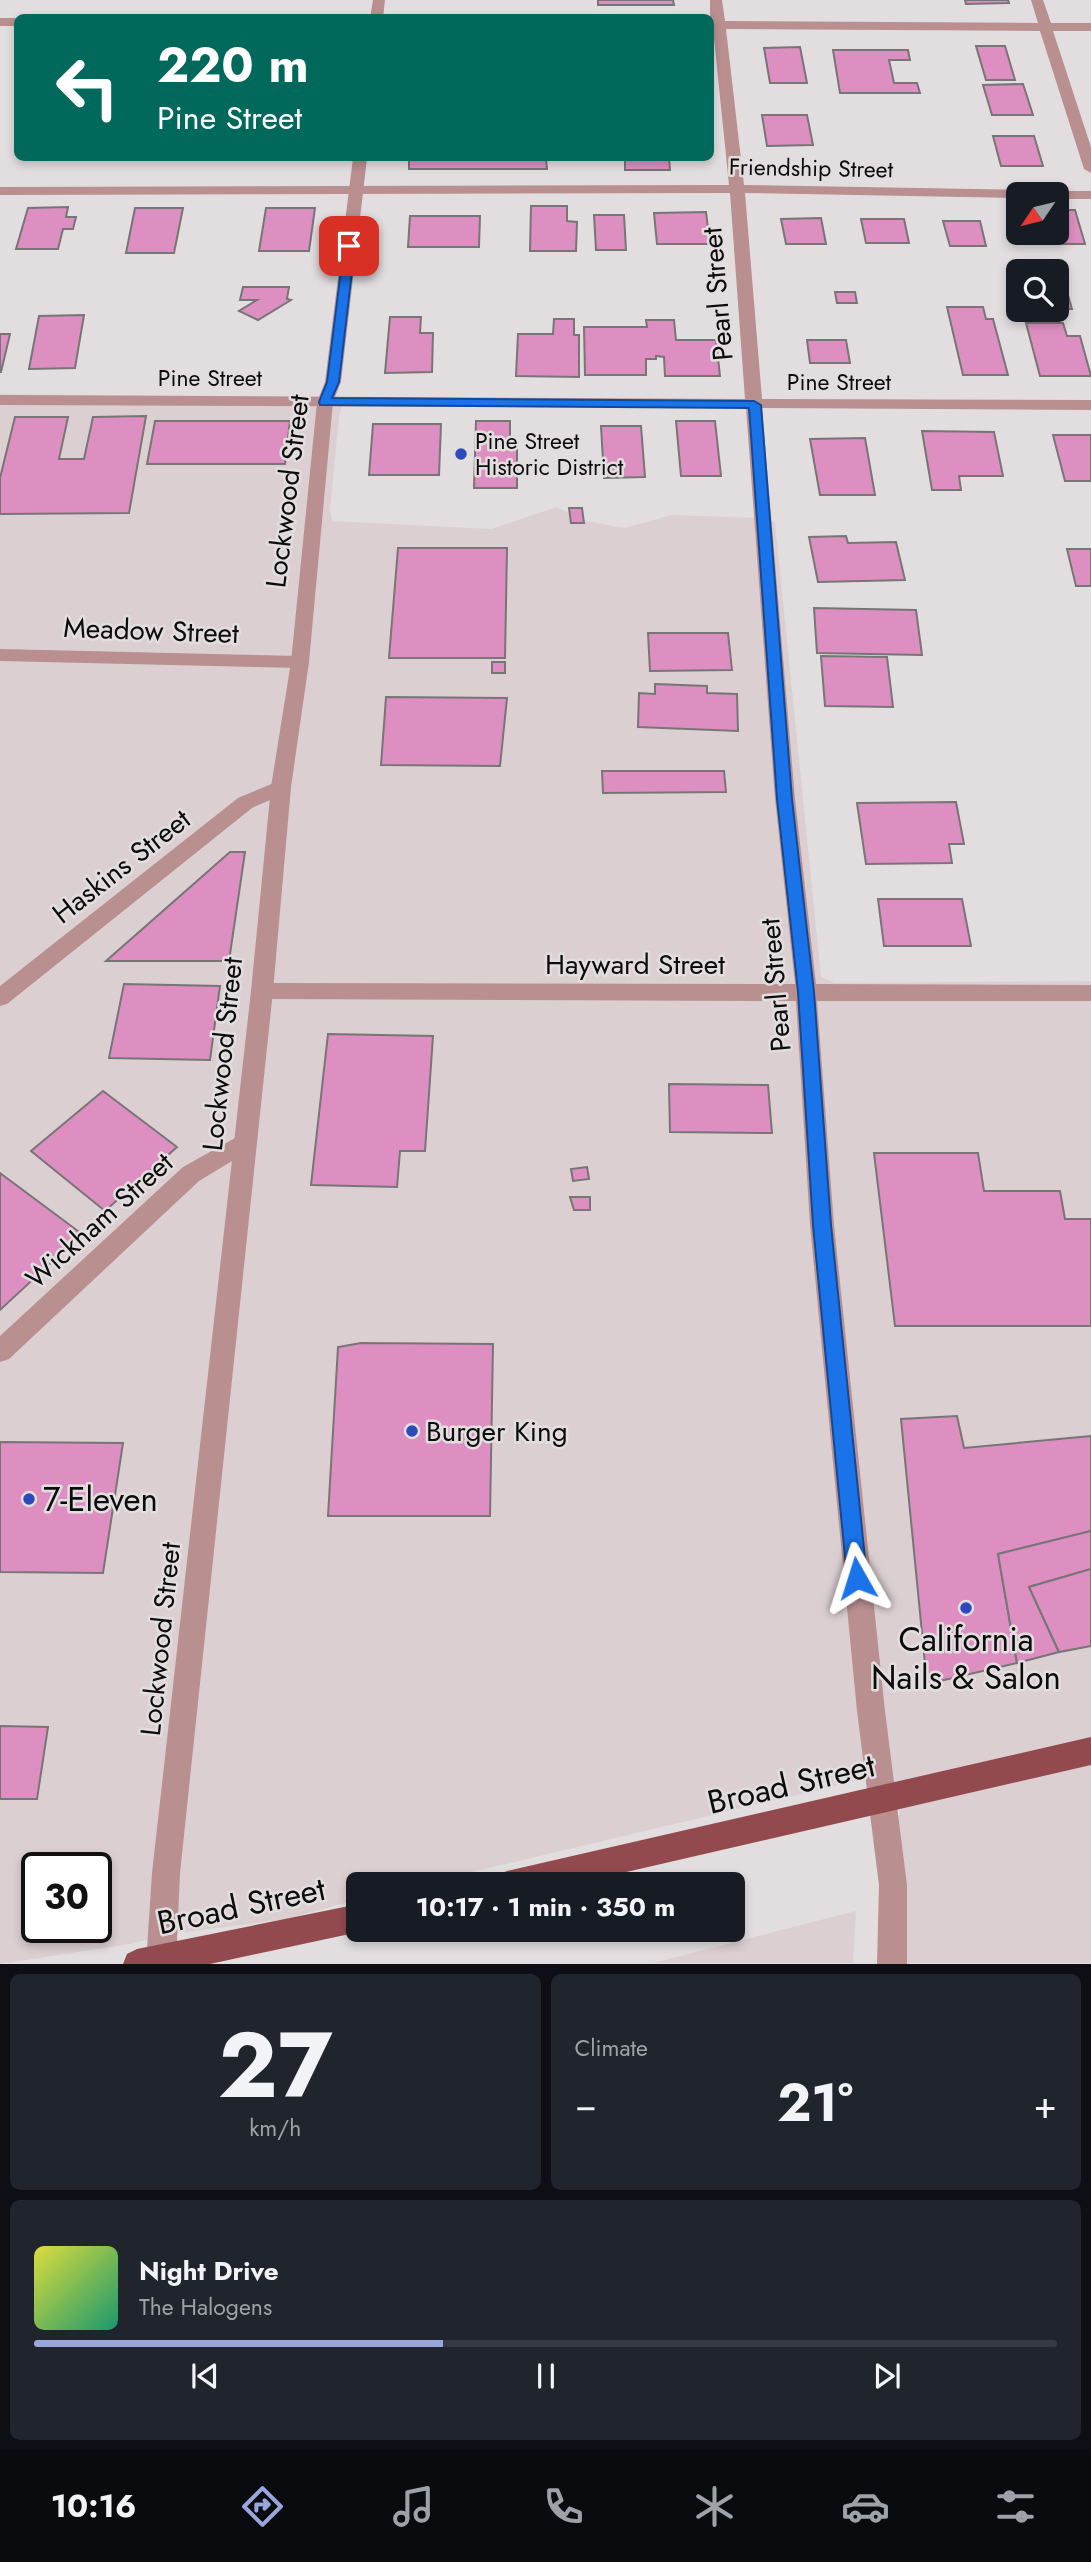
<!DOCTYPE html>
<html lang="en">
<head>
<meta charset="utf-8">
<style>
  :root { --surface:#171b24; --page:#20242c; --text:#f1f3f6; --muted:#9ea1a6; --line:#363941; --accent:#99a6db }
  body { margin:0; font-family:Jost,sans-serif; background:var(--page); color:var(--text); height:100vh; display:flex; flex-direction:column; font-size:26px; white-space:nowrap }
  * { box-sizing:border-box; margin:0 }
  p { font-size:23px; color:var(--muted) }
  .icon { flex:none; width:38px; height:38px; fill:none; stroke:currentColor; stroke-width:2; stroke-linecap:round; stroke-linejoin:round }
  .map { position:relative; height:1964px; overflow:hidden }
  .side { display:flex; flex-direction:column; gap:10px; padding:10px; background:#0d0f14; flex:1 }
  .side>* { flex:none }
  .top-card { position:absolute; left:14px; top:14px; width:700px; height:147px; border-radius:10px; box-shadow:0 4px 10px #0003; background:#00695c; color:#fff; overflow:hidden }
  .needle { width:46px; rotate:235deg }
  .controls { position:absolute; left:1006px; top:182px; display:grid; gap:14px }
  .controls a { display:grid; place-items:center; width:63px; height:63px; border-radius:10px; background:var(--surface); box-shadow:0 4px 10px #0003; font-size:35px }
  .speed { position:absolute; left:21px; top:1852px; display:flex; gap:14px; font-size:35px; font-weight:700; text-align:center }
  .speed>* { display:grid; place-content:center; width:91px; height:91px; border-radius:50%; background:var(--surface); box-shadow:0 4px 10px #0003; line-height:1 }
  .speed .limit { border:4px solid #111; border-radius:10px; background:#fff; color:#111 }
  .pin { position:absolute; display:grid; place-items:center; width:60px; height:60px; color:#fff; margin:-30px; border-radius:14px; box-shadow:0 4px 10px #0006 }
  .me { position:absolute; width:77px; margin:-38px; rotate:354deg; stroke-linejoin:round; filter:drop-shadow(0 0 5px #0008) }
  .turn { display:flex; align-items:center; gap:24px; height:147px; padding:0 28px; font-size:32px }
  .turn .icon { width:91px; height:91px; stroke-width:2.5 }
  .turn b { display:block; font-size:49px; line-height:60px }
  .big { font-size:52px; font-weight:700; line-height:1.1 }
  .side .widget { flex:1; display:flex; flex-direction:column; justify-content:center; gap:10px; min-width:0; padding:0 24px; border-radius:10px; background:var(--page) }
  .side .dial { align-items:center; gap:0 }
  .dial b { font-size:91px; line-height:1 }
  .song { display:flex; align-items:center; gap:21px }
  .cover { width:84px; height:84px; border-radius:10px; background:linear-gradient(135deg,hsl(60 70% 55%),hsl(160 70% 35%)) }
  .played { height:7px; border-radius:4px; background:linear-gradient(90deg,var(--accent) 40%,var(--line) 40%) }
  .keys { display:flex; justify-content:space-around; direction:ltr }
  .heat { display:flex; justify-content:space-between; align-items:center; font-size:38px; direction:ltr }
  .side .tiles { flex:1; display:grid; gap:10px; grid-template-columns:1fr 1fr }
  .widget:last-child { grid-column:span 2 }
  .trip { position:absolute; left:346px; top:1872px; width:399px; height:70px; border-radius:10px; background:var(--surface); box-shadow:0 4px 10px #0003; font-weight:700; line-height:70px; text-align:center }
  .menu { display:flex; height:112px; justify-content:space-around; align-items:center; background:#090b0e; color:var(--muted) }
  .menu .icon { width:49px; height:49px }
  .menu .selected { color:var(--accent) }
  .menu b { font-size:32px; color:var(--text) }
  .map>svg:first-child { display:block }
</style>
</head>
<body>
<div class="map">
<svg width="1091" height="1964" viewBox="0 0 1091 1964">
  <rect width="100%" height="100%" fill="#e2dedf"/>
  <g fill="#dbcfd2" fill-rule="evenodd">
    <path d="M0,394L344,397L339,417L330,511L332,521L492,529L556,507L586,521L624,528L672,515L758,518L775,522L821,977L835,983L1091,981V1963H891L901,1784L868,1778L417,1885H359V1899L287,1919L171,1934L130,1944L0,1964ZM37,1867H96V1927H37Z"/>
    <path d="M856,1911L853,1963H653Z"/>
  </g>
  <g fill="#dd8fc2" stroke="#787576" stroke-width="2">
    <path d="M598,0H673L674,5H598Z"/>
    <path d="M965,0H1008L1009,3L966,4Z"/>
    <path d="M976,46H1005L1015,80H986Z"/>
    <path d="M800,47L807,83H770L764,48Z"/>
    <path d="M833,50H908L910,60H889L894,83H917L920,93H840Z"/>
    <path d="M1023,84L1033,115H992L983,85Z"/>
    <path d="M762,115H807L813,145L767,146Z"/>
    <path d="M993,136H1034L1043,166H1001Z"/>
    <path d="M409,158H546L547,169H409Z"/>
    <path d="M625,158H669L670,170H625Z"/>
    <path d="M531,206H567V221L577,222L576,251H530Z"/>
    <path d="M68,207L66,217H76L73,229H63L58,249H16L28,208Z"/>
    <path d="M135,208H183L174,253H126Z"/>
    <path d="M266,208H315L309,251H259Z"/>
    <path d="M1057,210H1075L1085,244H1025L1023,233H1057Z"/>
    <path d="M706,212L710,244H657L654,213Z"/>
    <path d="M594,215H624L626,250H596Z"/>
    <path d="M410,216H480L479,247H408Z"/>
    <path d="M821,218L826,244H786L781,219Z"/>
    <path d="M861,219H904L909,243H866Z"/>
    <path d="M943,221H980L986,246H950Z"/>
    <path d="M1019,267H1055L1056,271H1020Z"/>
    <path d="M243,287H289L287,299L291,300L258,320L239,311L257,300H240Z"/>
    <path d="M835,292H855L857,303H837Z"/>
    <path d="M1057,292H1067L1072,309H1057Z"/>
    <path d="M947,307H983L986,319H993L1008,375H963Z"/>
    <path d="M84,315L75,368L29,369L39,316Z"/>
    <path d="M390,317H421L420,333H433L432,372L385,373Z"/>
    <path d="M554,319H574V335H579V377L516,376L518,334H553Z"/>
    <path d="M646,320H674L676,340H716L720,376H665L664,357L656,356V359H646V375H585L584,327H647Z"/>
    <path d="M1026,323H1063L1067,336H1080L1091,376H1040Z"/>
    <path d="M0,334H10L1,372H0Z"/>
    <path d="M807,340H846L850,363H810Z"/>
    <path d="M146,416L129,513L0,514V478L15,417H68L59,459H84L93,417Z"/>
    <path d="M155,421H290L285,464H147Z"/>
    <path d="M476,421H510V443H517V488H474Z"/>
    <path d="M676,421H715L721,476H681Z"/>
    <path d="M373,424H441L439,475H369Z"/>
    <path d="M601,426H641L645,477L604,478Z"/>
    <path d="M922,431L994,432L1003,476H959L961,490H932Z"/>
    <path d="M1053,435H1091V481H1065Z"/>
    <path d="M865,438L875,495H820L810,439Z"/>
    <path d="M569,508H582L584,523H571Z"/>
    <path d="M846,536L848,543L896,542L905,580L818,582L809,537Z"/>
    <path d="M398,548H507L505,658H389Z"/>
    <path d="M1067,549H1091V586H1076Z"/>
    <path d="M814,608L916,610L922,655L817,653Z"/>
    <path d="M648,633H728L732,670L650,671Z"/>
    <path d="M821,656L887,657L893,707L825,706Z"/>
    <rect x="492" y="662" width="13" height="11"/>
    <path d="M655,684L707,686V693L737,694L738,731L638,727L639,693L655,694Z"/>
    <path d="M386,697L507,698L500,766L381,765Z"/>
    <path d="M602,771H724L726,792L603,793Z"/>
    <path d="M956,802L964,844H949L952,863L866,864L857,803Z"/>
    <path d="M230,852H245L229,961H106Z"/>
    <path d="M878,899H962L971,946H884Z"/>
    <path d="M124,984L220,986L210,1060L109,1058Z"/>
    <path d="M328,1034L433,1036L425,1151H400L397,1187L311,1185Z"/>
    <path d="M669,1084L768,1085L772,1133L670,1132Z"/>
    <path d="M103,1091L177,1147L105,1211L31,1151Z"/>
    <path d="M874,1153H978L984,1191H1060L1065,1219H1091V1326H895Z"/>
    <path d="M587,1167L589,1179L573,1181L571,1169Z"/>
    <path d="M0,1173L82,1234L0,1310Z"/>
    <path d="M570,1197H590V1210H574Z"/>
    <path d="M361,1343L493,1344L490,1516H328L338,1347Z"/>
    <path d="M957,1416L964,1448L1091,1436V1531L998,1554L1017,1663L927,1684L901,1419Z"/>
    <path d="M0,1442L123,1443L103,1573L0,1572Z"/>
    <path d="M1091,1531V1569L1029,1587L1059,1652L1017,1663L998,1554Z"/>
    <path d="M1091,1569V1646L1059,1652L1029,1587Z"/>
    <path d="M0,1726L48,1727L37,1799H0Z"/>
  </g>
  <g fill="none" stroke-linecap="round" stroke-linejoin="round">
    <g fill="#b98f90" fill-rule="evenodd">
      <path d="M710,0H722L725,21L1038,23L1031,0H1043L1051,23H1091V31H1053L1091,147V173L1084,169L1040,31L726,29L744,185L1033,190L1040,194H1018V198L745,193L762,399L1091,400V410L762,408L795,799L816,984L1091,985V1001H817L834,1225L885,1711L907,1885V1964H877L879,1885L857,1711L810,1225L796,1001L262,999L255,997L251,991L255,985L262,983L795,984L775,799L746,408L0,405V395L745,399L730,193L0,195V187L729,185L713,29H710Z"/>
      <rect x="0" y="18" width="18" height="8"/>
      <path d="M1057,191H1091V199H1057V194H1050Z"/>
      <path d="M0,649L300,656L306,658L309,662L306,666L300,668L0,661Z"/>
      <path d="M281,780L288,782L291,787L288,792L252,808L7,1004L0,1006V986L238,798Z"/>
      <path d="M244,1133L252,1135L255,1142L252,1149L199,1181L9,1359L0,1362V1336L183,1167Z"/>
    </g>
    <g fill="#b98f90" fill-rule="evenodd">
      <path d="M373,0H385L383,18H370Z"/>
      <path d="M353,158H367L341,382L333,402L309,662L291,787L273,991L180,1873L176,1964H146L152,1873L251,991L271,787L291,662L317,402L325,382Z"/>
    </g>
    <g fill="#924a4f" fill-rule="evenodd">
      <path d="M1091,1737V1765L570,1885H493L497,1875L507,1871Z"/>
      <path d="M359,1904V1930H364L359,1932L210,1964H123L127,1954L137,1949Z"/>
    </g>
  </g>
  <path fill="#1a73e8" stroke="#114b97" stroke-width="2" d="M349,242L355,246L339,382L332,398L754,401L761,405L792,799L814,992L831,1225L867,1578L864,1585L857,1587L850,1585L847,1578L813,1225L798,992L777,799L749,408L320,405L319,402L327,382L344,246Z"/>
  <g fill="#2e49ba" stroke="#e2dedf" stroke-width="2.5">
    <circle cx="461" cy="454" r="7"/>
    <circle cx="412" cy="1431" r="7"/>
    <circle cx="29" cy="1499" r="7"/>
    <circle cx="966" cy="1608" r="7"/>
  </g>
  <g text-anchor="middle" stroke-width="5" stroke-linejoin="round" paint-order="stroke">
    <g font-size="23" fill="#0d0c0c" stroke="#e2dedf">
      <text transform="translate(811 168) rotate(1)" y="8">Friendship Street</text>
      <text x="210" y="386">Pine Street</text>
      <text x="839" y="390">Pine Street</text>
    </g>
    <g font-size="23" fill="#0d0c0c" stroke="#e2dedf" text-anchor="start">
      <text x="475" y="449">Pine Street<tspan x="475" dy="26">Historic District</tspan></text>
    </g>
    <g font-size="28" fill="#0d0c0c" stroke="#e2dedf">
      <text transform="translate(717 294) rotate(-95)" y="10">Pearl Street</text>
      <text transform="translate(287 491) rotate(-83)" y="10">Lockwood Street</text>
      <text transform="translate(151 630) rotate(2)" y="10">Meadow Street</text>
      <text transform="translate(121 866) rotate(-38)" y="10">Haskins Street</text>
      <text x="635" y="974">Hayward Street</text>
      <text transform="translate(775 985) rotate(-95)" y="10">Pearl Street</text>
      <text transform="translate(222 1054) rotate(-84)" y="10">Lockwood Street</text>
      <text transform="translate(99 1220) rotate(-42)" y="10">Wickham Street</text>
      <text transform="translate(160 1639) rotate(-84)" y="10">Lockwood Street</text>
    </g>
    <g font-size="28" fill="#0d0c0c" stroke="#e2dedf" text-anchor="start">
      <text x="426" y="1441">Burger King</text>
    </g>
    <g font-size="33" fill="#0d0c0c" stroke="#e2dedf" text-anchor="start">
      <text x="43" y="1511">7-Eleven</text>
      <text x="966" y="1651" text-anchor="middle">California<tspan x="966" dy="38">Nails &amp; Salon</tspan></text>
    </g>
    <g font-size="33" fill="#0d0c0c" stroke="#e2dedf">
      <text transform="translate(791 1783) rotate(-13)" y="12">Broad Street</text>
      <text transform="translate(241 1905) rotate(-12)" y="12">Broad Street</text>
    </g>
  </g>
</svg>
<div class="controls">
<a><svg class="needle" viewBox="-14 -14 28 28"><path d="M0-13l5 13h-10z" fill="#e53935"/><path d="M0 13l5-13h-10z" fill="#9ea1a6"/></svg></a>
<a><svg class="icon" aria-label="search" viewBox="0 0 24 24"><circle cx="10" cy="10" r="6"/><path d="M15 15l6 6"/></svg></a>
</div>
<div class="speed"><div class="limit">30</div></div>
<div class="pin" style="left:349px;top:246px;background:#d93025"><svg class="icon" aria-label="arrive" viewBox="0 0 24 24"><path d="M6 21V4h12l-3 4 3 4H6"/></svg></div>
<svg class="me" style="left:857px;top:1578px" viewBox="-20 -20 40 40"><path d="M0-17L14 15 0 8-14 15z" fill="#1a73e8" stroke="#fff" stroke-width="4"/></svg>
<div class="trip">10:17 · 1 min · 350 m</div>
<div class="top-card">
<div class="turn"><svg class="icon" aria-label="left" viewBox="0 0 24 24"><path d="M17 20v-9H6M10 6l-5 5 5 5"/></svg><div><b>220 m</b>Pine Street</div></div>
</div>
</div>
<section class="side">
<div class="tiles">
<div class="widget dial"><b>27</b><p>km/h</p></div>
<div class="widget"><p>Climate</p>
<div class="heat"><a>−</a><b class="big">21°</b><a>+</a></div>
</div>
<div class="widget">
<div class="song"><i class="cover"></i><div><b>Night Drive</b><p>The Halogens</p></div></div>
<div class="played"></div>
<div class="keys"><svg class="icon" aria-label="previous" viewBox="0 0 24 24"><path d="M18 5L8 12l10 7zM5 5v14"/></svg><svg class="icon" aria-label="pause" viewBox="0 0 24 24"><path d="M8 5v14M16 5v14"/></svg><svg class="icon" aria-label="next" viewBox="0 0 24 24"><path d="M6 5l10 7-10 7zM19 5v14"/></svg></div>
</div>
</div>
</section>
<nav class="menu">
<b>10:16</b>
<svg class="icon selected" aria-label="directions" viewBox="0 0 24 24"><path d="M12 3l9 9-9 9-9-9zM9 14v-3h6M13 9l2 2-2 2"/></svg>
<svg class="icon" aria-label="music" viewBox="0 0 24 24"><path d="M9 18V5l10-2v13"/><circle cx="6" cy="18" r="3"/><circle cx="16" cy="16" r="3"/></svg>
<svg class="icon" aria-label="phone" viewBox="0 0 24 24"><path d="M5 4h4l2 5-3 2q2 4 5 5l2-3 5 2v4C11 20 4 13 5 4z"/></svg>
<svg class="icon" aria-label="climate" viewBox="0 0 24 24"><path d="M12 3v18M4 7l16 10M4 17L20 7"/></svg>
<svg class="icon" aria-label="car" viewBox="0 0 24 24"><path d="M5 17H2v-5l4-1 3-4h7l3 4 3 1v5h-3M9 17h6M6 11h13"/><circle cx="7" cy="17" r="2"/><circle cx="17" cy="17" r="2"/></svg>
<svg class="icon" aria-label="filters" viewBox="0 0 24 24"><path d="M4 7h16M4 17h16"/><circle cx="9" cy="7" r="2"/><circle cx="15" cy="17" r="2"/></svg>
</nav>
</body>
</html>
